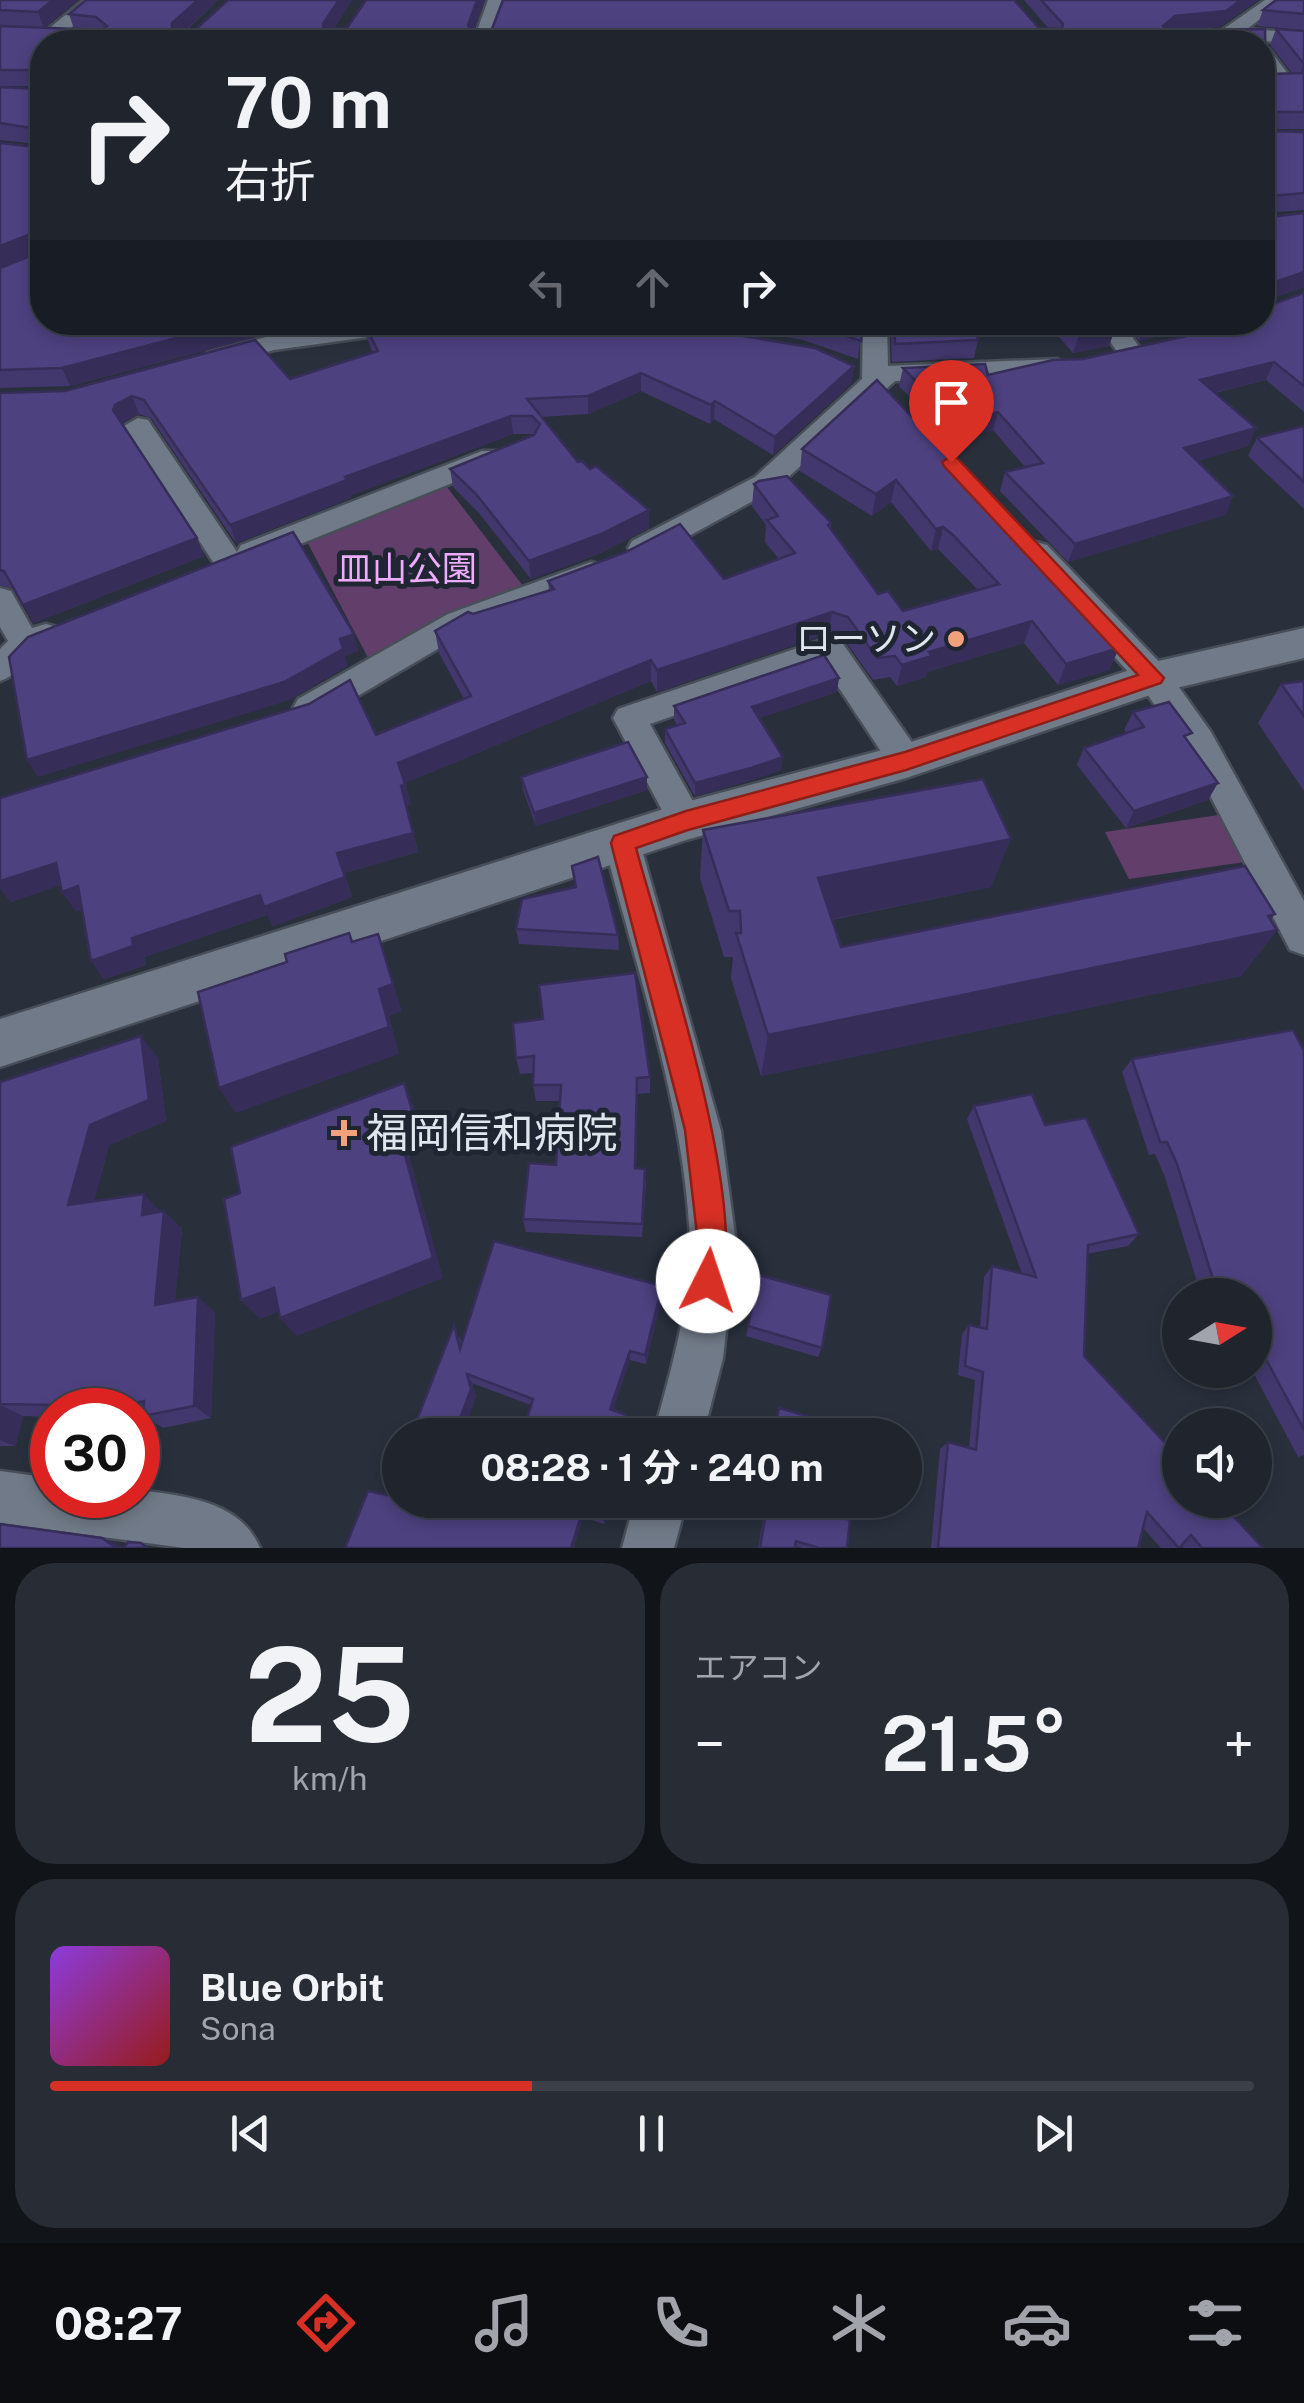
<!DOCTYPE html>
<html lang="ja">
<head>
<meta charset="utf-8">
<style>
  :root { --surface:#1f242d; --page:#272c35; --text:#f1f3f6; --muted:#a1a4aa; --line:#3c4149; --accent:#d93025 }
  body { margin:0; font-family:"Public Sans","Noto Sans JP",sans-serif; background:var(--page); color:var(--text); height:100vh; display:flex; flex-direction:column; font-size:38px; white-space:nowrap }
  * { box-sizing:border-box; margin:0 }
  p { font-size:32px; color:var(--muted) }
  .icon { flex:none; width:55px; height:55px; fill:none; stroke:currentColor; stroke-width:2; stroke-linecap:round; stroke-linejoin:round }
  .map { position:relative; height:1548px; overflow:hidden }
  .sheet { display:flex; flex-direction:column; gap:15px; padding:15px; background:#111419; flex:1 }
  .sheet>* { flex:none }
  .top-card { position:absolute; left:30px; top:30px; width:1245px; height:305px; border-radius:40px; box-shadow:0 5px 15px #0003,0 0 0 2px var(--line); background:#1f242d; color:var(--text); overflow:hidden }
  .needle { width:65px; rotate:79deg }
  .fabs { position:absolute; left:1162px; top:1278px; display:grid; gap:20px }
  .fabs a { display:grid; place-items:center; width:110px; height:110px; border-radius:50%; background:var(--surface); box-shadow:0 5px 15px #0003,0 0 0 2px var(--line); font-size:50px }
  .speed { position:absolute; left:30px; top:1388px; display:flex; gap:20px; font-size:50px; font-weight:700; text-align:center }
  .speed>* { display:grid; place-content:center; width:130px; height:130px; border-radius:50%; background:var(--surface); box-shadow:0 5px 15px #0003,0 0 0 2px var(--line); line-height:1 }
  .speed .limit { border:15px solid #d22; background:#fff; color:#111 }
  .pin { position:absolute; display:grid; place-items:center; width:85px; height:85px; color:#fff; margin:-102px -42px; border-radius:50% 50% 50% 0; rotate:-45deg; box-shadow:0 0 10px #0007 }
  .pin .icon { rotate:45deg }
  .me { position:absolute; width:110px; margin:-55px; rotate:4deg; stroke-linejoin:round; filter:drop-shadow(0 0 8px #0008) }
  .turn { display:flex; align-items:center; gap:35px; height:210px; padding:0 30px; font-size:45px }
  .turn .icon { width:130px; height:130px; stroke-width:2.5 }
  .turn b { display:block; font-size:70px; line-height:85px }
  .lanes { display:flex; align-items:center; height:95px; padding:0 30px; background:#0003; justify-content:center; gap:50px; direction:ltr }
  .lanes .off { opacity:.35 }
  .big { font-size:75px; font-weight:700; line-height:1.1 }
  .sheet .card { flex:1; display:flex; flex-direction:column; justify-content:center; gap:15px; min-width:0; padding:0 35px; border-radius:40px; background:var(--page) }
  .sheet .dial { align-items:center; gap:0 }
  .dial b { font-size:130px; line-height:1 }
  .song { display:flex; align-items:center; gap:30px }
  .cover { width:120px; height:120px; border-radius:15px; background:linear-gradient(135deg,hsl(270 70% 55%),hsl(0 70% 35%)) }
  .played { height:10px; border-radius:5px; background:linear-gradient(90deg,var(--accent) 40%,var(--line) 40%) }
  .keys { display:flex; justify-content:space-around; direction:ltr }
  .heat { display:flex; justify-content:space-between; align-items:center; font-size:55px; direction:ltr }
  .sheet .tiles { flex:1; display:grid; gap:15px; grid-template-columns:1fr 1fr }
  .card:last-child { grid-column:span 2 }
  .trip { position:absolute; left:382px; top:1418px; width:540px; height:100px; border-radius:50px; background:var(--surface); box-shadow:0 5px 15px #0003,0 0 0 2px var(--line); font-weight:700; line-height:100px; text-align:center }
  .tabs { display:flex; height:160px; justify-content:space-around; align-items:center; background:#0c0e12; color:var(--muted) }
  .tabs .icon { width:70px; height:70px }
  .tabs .active { color:var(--accent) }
  .tabs b { font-size:45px; color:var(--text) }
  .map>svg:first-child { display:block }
</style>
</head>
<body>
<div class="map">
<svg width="1304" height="1548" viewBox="0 0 1304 1548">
  <rect width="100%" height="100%" fill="#29303c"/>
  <g fill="#623f6b">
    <path d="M440,478L530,595L375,671L302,532Z"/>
    <path d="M1225,814L1251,861L1129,879L1105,832Z"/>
  </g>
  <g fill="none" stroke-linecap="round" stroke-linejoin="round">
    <g stroke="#484e58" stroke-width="5">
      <g id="minor">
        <path d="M84,0H104L54,42H42V34Z"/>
        <path d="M488,0H506L491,42H473Z"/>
        <path d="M1265,0H1285L1247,29L1304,33V45L1254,40L1162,42L1171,36L1222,30Z"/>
        <path d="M1262,48L1269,49L1295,83L1292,87L1262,88V76L1270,77L1262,66Z"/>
        <path d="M368,322H439L427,329L274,350L216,366L203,358L207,353L273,335Z"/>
        <path d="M863,322H887L888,366L1057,359L1070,367L1057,375L895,381L775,489L654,555H632L628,548L632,541L755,477L862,379Z"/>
        <path d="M1097,322H1122L1144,354L1140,359H1122Z"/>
        <path d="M138,418L148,420L237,552L241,545L482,451H502L506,457L502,463L263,559H242L239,568L228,571L217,568L124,426Z"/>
        <path d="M1036,542L1047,545L1166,669L1211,732L1304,901V955L1290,950L1186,749L1142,687L1025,559L1021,552L1025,545Z"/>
        <path d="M591,562L602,565L606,572L602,579L470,630L322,717L310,721L298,717L293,708L298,699L448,614Z"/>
        <path d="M0,588L11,591L32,628L46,624L57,627L62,635C55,647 44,646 34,654C21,664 16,676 0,681V649L8,641L0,627Z"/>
        <path d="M830,637L841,641L918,751L923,761L918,771L906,775L894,771L823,664L650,724L704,821L699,831L686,836L673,831L613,718L618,709Z"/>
        <path d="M622,828L635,832L640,843L721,1131L736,1243L723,1358L703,1435H653C669,1380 692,1297 690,1240C684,1105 637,972 604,843L609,832Z"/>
        <path d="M0,1471L52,1478V1495H138V1490C183,1496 240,1500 260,1548H184L0,1523Z"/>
        <path d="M635,1500H687L674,1548H622Z"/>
      </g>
    </g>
    <g stroke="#484e58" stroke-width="5">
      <path id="tertiary" d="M1304,628V658L1159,692L906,778L686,840L0,1067V1019L686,802L905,744L1154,662Z"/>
    </g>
    <use href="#minor" fill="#717a88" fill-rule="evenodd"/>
    <use href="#tertiary" fill="#717a88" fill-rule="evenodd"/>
  </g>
  <g fill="#42386d">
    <path d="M0,0H78L44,28L74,29L69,14L86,0H218L188,29H196L228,0H352L334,28H347L366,0H485L474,30L492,29L503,0H1014L1039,28L1049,29L1024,0H1258L1221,26L1194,30L1265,29L1266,74L1292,73L1270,45L1276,29L1304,31V129H1267L1268,131L1304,132V210L1265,213L1270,217L1304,213V287L1267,300L1268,306L1304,293V412L1266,380L1215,393L1256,428L1248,446L1197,461L1233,496L1225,515L1068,562L1000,491L1005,472L1025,467L993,430L951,440L899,386L903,368L985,364L988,375L1053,360L1083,359L1209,331L1233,322H1262V42H42V322H281L283,330L70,386L0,388V268L38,253V252L0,267V143L35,147L37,144L0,140V87L35,89L39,86H0V26L22,27L0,25Z"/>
    <path d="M1304,0V30L1257,26L1263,10Z"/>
    <path d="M721,322H862L858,359L803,340L721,325Z"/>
    <path d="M890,322H973L978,340L974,358L892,362Z"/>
    <path d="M1046,322H1111L1115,328L1109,346L1073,353Z"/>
    <path d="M1125,322H1217L1139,341Z"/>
    <path d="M364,323L854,366L851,384L773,455L714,419L710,424L641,391L588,414L541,417L578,462L590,469L649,510V528L601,553L531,579L479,513L453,487L450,469L534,434H513L351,495V498L236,543L151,418L139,414L122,423L197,538L204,556L34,623L14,589L0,585V393L65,391L290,379L373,353L368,341Z"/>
    <path d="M877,380L1119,648L1109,670L1058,685L1024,643L927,672L926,677L897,686L890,677L873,680L844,639L829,633L657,692L651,681L405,783L411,804L406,806L418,852L344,873L352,897L273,926L267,915L144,957L146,965L104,979L91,961L82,909L76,911L62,892L60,885L11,902L0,888V798L376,735L464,699L439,653L435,631L473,614L549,591L548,581L724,579L779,559L765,542L766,525L752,506L754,484L831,523V529L878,594L903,611L978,590L938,549L931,551L891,502L872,516L800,471L802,449Z"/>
    <path d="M1304,426V509L1248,456L1257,438Z"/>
    <path d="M1304,681V791L1258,723L1281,684Z"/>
    <path d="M837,692L759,718L781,770L749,781L695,796L665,743V729L677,725L674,720V706Z"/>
    <path d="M1133,712L1188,741L1208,800L1126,828L1077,765L1084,748L1127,733L1124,730Z"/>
    <path d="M521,777H647V790L536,826L523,790Z"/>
    <path d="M703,830L991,887L832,920L841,947L1275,914L1270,920L1277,930L1241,976L761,1076L731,978L733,957H724L700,878Z"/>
    <path d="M572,866L618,935L619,950L519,944L516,929L575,888Z"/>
    <path d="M513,1023L650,1077V1093L637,1094L636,1168L646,1183L642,1237L526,1232L523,1219L556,1165L560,1101H536L533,1085L534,1073L520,1074L516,1058Z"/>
    <path d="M1304,1051V1455L1298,1457L1252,1370H1255V1295H1201L1165,1177L1155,1154L1149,1155L1122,1072L1132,1059Z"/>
    <path d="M158,1058L166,1121L109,1145L94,1201L161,1212L182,1229L175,1301L215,1312L211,1418L163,1428L145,1417L138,1419V1410H52V1417L23,1416L15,1446H0V1082Z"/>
    <path d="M974,1106L1045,1125L1139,1234L1128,1246L1087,1254L1084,1356L1263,1548H1184L1182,1546L1180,1548H1161L1143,1528L1138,1548H931L940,1449L948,1442L969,1448L975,1380L958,1375L962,1334L969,1325L980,1328L984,1277L992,1266L1022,1274L967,1119Z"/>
    <path d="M759,1275L822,1348L818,1357L746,1336Z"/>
    <path d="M662,1286V1296L646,1364L630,1360L613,1410L627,1423L623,1435H522L531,1405L472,1383L476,1397L461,1435L459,1335L462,1345Z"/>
    <path d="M387,1495L610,1500L604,1524L583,1517Z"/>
    <path d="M766,1500H847L844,1518L847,1548H803L795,1546V1548H758Z"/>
  </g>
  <g fill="#362e59">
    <path d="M53,0H78L44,28L38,12Z"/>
    <path d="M198,0H218L176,39L172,29V23Z"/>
    <path d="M339,0H352L326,40L323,24Z"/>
    <path d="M477,0H485L469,41L468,25Z"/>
    <path d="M1241,0H1258L1221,26L1171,32L1163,26L1175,16Z"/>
    <path d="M33,233L41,250L0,267V246Z"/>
    <path d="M1304,272V287L1262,301L1267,285Z"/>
    <path d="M237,322H281L283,330L70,386L62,368Z"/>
    <path d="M1209,322V323L1139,341L1145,323Z"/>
    <path d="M1115,328L1109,346L1073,353L1079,335Z"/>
    <path d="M1274,362L1266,380L1192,398L1200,380Z"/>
    <path d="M854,366L851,384L773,455L775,437Z"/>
    <path d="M641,373V391L588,414V396Z"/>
    <path d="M132,396L139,414L122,423L113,410L115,405Z"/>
    <path d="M715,401L714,419L710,424L711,405Z"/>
    <path d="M998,412L993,430L951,440L955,421Z"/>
    <path d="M511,416L513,434L351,495V498L236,543L230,525L345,477Z"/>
    <path d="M1256,428L1248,446L1176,467L1184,448Z"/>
    <path d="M896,480L891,502L872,516L876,494Z"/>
    <path d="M1233,496L1225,515L1068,562L1075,544Z"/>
    <path d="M649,510V528L601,553L531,579L529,561Z"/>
    <path d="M943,527L938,549L931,551L936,529Z"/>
    <path d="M197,538L204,556L34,623L23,605Z"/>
    <path d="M832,612L829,633L657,692V670Z"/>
    <path d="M1032,621L1024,643L927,672L926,677L897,686L902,665L929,652Z"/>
    <path d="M354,634L359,651L345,656L348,666L290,700L38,777L27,760Z"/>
    <path d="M1119,648L1109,670L1058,685L1066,664Z"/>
    <path d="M651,660V681L403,784L398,763Z"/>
    <path d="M839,678L837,692L751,721L752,707Z"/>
    <path d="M783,757L781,770L749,781L695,796V783Z"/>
    <path d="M647,777V790L536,826L534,813Z"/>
    <path d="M1218,783L1208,800L1126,828L1134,811Z"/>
    <path d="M405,784L411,804L406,806L401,786Z"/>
    <path d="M413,833L418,852L344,873L337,853Z"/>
    <path d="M1011,839L991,887L809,924L818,878Z"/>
    <path d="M56,863L69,882L11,902L0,888V881Z"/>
    <path d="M345,877L352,897L273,926L267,915L144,957L146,965L104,979L91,961L132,938L260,895Z"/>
    <path d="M78,886L91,906L76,911L62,892Z"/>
    <path d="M1275,914L1259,934L1277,930L1241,976L761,1076L768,1035Z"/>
    <path d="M378,934L402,1011L389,1016L399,1054L236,1113L219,1088L379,989Z"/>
    <path d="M141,1036L158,1058L166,1121L109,1145L88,1223L68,1205L90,1125Z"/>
    <path d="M404,1083L414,1108L426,1149L409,1155L443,1278L297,1336L280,1318L398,1130Z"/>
    <path d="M144,1194L162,1213L142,1215Z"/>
    <path d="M164,1211L182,1229L173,1320L155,1305Z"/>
    <path d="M662,1286V1296L646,1364L645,1355Z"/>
    <path d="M274,1288L291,1307L260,1319L241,1300Z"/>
    <path d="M198,1297L215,1312L211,1418L194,1406Z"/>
    <path d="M630,1351V1360L611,1417L610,1409Z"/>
    <path d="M467,1374L472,1383L476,1397L461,1435H454Z"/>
    <path d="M0,1405L23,1416L15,1446L0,1440Z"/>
    <path d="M626,1415L627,1423L623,1435H619Z"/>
    <path d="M608,1500H610L604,1524L603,1519Z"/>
    <path d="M582,1512L583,1517L574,1548H571Z"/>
    <path d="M102,1538L116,1543L123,1548H116Z"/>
  </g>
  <g fill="#4d417f" stroke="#362e59" stroke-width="2.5">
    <path d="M0,0H53L38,12L0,10Z"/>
    <path d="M86,0H198L172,23V29H196L228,0H339L323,24V29L347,28L366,0H477L468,25L471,30L492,29L503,0H1014L1039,28L1062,29L1063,24L1041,0H1241L1226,11L1175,16L1163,26L1167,30L1265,29L1266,74L1302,73L1304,66V112H1266L1265,127L1268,131L1304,132V193L1269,196L1265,200V213L1270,217L1304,213V272L1267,285L1268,306L1304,293V386L1274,362L1200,380L1256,428L1184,448L1233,496L1075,544L1005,472L1043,463L998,412L955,421L903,368L985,364L988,375L1053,360L1083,359L1209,331L1233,322H1262V306L1264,301H1262V42H42V322H237L62,368L0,370V268L38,253V236L33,233L0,246V143L35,147L39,143L38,129L0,123V87L35,89L40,85L36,70H0V26L103,30L107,26L96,17L69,14Z"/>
    <path d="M1276,0H1304V14L1263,10Z"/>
    <path d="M1276,29L1304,31V64Z"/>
    <path d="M367,322H660L815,348L854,366L775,437L715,401L711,405L641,373L588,396L527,399L578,462L582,461L590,469L596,466L649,510L601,534L529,561L476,494L450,469L534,435L540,424L532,416H511L345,477L347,480L230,525L144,400L132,396L115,405L113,410L197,538L23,605L4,571L0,570V393L65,391L255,340L290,379L378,351L364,323Z"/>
    <path d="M806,322H862L861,341Z"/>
    <path d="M894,322H973L978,340L895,344Z"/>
    <path d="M1067,322H1111L1115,328L1079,335Z"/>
    <path d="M877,380L1038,550L1119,648L1066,664L1032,621L929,652L932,656L902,665L895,656L877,658L848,617L832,612L657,670L651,660L398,763L405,784L401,786L413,833L337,853L345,877L264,907L260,895L132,938L133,946L91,961L78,886L62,892L56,863L0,881V798L309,704L350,680L376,735L471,696L435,631L468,612L473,614L554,589L548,581L626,552L680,524L724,579L795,553L767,520L778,516L754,484L759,481L787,476L831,523L828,525L878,594L888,591L903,611L999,584L953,535L943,527L936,529L896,480L876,494L802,449Z"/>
    <path d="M1304,426V482L1257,438Z"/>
    <path d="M293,532L354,634L340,639L343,649L284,682L27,760L9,657L28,637Z"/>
    <path d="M824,655L839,678L752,707L783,757L751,768L695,783L665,729L685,723L674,706Z"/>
    <path d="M1304,681V716L1281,684Z"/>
    <path d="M1169,702L1192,733L1184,736L1218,783L1134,811L1084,748L1144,727L1133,712Z"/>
    <path d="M628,742L647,777L534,813L521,777Z"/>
    <path d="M983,779L1011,839L818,878L841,947L1245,866L1275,914L1268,916L1277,930L768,1035L736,933H741L740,911H729L703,830Z"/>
    <path d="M598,857L618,935L516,929L522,899L576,887L572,866Z"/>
    <path d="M349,933L352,942L378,934L393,984L379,989L389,1027L219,1088L198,992L287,962L285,954Z"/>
    <path d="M635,973L650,1077L637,1078L635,1168L645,1169L642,1224L523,1219L529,1163L556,1165L561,1085H533L534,1056L516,1058L513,1023L543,1019L539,985Z"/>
    <path d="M1293,1030L1304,1051V1430L1255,1339V1295H1218L1177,1164L1167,1142H1160L1132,1059Z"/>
    <path d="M141,1036L149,1100L90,1125L68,1205L144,1194L142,1215L164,1211L155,1305L198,1297L194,1406L143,1416L144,1401L100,1410H55V1405L0,1404V1082Z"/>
    <path d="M404,1083L416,1124L398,1130L433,1258L280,1318L274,1288L241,1300L224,1199L240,1193L231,1147Z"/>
    <path d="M1032,1094L1045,1125L1086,1118L1139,1234L1088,1245L1084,1356L1180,1459V1500H1218L1263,1548H1202L1191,1535L1179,1548L1147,1512L1138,1548H938L948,1442L976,1450L983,1372L965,1366L969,1325L987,1329L992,1266L1036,1277L974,1106Z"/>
    <path d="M494,1241L662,1286L645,1355L630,1351L610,1409L626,1415L619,1435H522L533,1399L467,1374L471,1389L454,1435H411L454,1325L460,1349Z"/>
    <path d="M759,1275L831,1295L822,1348L748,1326Z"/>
    <path d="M779,1408L856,1430V1435H774Z"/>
    <path d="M400,1463V1500H608L603,1519L582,1512L571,1548H345L368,1491L387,1495Z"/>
    <path d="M768,1500H847L844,1518L850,1520L847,1548H819L796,1541L795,1548H760Z"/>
    <path d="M0,1524L102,1538L116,1548H0Z"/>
    <path d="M128,1542L141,1543L147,1548H124Z"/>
  </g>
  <path fill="#d93025" stroke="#8d1f18" stroke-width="2.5" d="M951,456L957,458L1164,678L1161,683L906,770L688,830L636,848C661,941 752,1211 719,1292L708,1296L698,1292L693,1281L698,1243L685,1130L611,843L614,836L686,811L905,752L1138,675L944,466L942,462Z"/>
  <g fill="#f1a17c" stroke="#1f2632" stroke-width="4">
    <circle cx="956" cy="639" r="10"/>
    <path d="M339 1118h10v10h10v10h-10v10h-10v-10h-10v-10h10z"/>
  </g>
  <g text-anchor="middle" stroke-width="10" stroke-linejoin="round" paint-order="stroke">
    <g font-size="35" fill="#edacfe" stroke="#1f2632">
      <text x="407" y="581">皿山公園</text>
    </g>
    <g font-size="35" fill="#e1e6ee" stroke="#1f2632" text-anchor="end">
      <text x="936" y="651">ローソン</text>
    </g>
    <g font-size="42" fill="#e1e6ee" stroke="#1f2632" text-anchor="start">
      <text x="366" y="1148">福岡信和病院</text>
    </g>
  </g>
</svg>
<div class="fabs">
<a><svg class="needle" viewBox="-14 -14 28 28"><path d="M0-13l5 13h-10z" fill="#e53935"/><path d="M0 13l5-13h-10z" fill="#a1a4aa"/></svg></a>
<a><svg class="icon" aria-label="sound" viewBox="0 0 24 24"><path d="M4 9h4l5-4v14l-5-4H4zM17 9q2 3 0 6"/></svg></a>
</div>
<div class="speed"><div class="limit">30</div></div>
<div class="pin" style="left:951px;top:462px;background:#d93025"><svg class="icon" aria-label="arrive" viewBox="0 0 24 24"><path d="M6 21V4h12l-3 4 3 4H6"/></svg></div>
<svg class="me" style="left:708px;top:1281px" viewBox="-20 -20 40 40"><circle r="19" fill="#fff"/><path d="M0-13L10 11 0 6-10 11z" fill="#d93025"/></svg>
<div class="trip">08:28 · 1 分 · 240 m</div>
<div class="top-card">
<div class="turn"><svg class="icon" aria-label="right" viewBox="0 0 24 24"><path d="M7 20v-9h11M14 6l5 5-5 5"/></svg><div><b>70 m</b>右折</div></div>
<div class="lanes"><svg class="icon off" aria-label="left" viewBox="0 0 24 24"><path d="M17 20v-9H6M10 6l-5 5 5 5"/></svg><svg class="icon off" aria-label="ahead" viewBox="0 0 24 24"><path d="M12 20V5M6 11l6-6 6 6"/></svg><svg class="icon" aria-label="right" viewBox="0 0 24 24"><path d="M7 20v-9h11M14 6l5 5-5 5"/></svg></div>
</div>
</div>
<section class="sheet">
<div class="tiles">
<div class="card dial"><b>25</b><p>km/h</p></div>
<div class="card"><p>エアコン</p>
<div class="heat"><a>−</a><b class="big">21.5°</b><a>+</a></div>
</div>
<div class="card">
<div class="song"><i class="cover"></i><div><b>Blue Orbit</b><p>Sona</p></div></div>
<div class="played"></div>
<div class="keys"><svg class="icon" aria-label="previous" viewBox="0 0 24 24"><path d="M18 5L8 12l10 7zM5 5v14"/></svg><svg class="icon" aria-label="pause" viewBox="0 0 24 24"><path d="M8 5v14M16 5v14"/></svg><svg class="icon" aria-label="next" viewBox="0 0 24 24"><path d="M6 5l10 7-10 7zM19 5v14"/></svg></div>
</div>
</div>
</section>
<nav class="tabs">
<b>08:27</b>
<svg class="icon active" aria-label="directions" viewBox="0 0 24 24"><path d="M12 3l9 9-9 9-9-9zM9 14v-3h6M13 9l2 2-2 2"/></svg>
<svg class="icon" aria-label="music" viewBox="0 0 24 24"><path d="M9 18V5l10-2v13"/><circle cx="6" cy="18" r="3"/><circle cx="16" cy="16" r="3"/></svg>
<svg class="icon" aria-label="phone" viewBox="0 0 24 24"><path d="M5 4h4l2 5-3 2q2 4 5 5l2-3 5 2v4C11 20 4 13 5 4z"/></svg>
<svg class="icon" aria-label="climate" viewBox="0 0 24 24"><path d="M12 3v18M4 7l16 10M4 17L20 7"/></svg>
<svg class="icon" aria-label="car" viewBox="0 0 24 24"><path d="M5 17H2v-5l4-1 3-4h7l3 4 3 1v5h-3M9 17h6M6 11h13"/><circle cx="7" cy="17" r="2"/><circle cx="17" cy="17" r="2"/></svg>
<svg class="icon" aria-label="filters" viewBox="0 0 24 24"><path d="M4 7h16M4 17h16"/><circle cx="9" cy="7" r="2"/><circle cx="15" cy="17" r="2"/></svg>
</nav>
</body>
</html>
